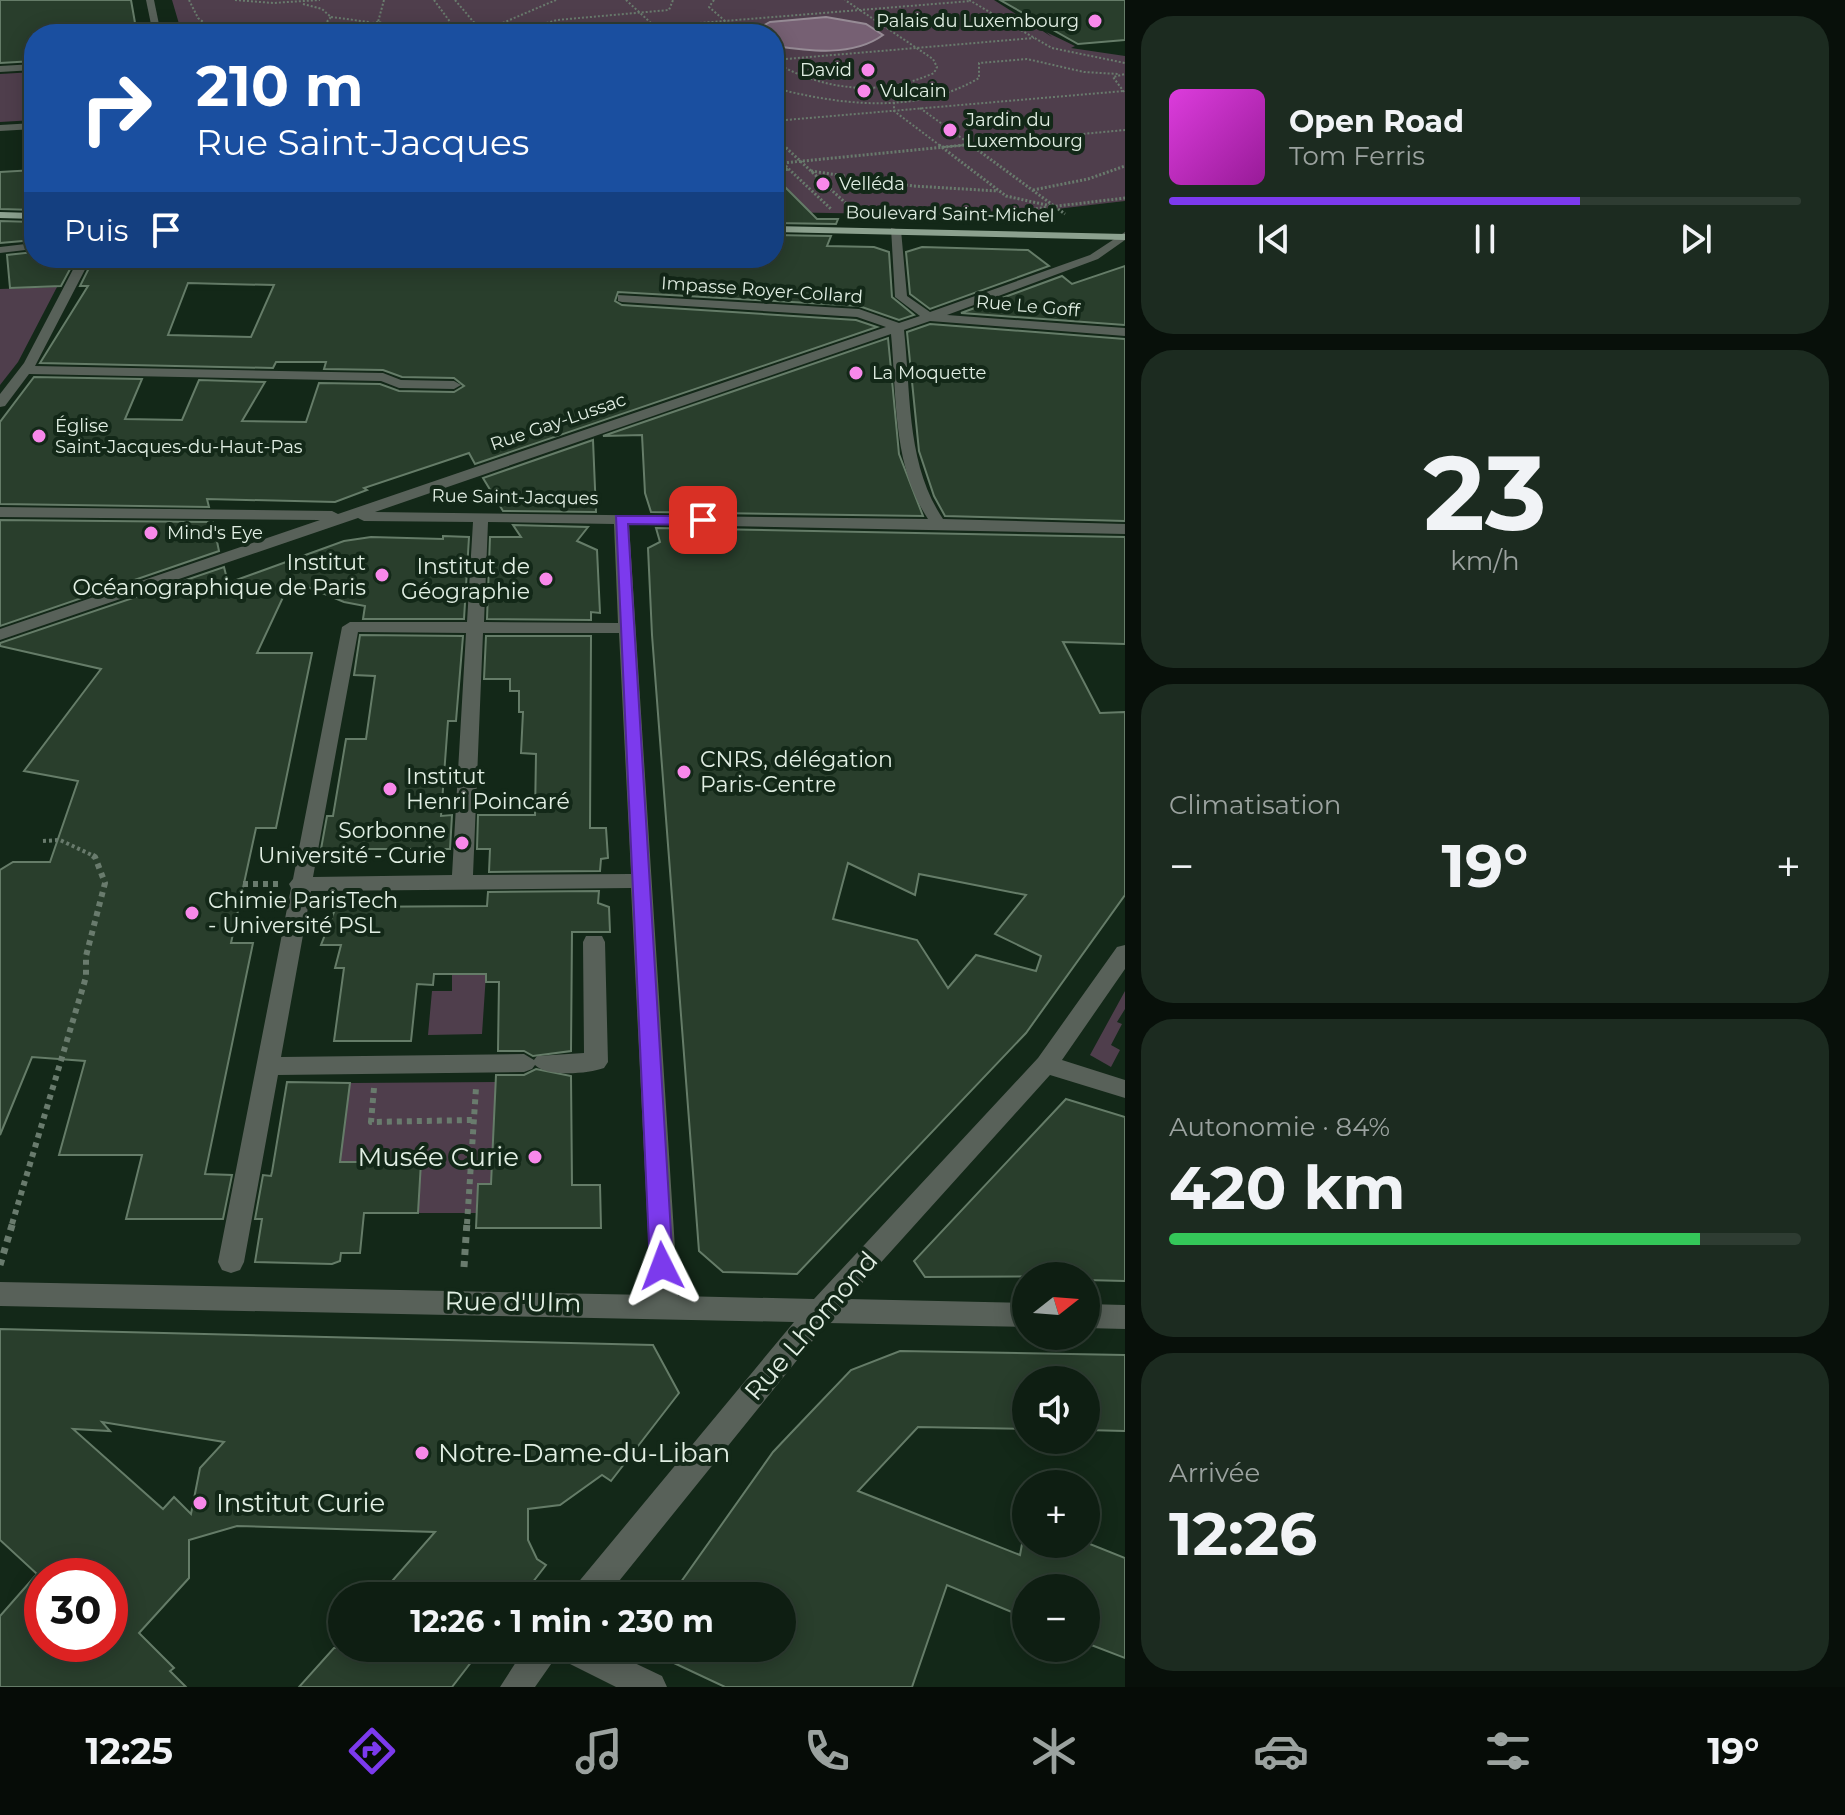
<!DOCTYPE html>
<html lang="fr">
<head>
<meta charset="utf-8">
<style>
  :root { --surface:#0e1e12; --page:#1c2b20; --text:#f1f3f6; --muted:#9ba29f; --line:#2e3c32; --accent:#7c3aed }
  body { margin:0; font-family:Montserrat,sans-serif; background:var(--page); color:var(--text); height:100vh; display:flex; flex-direction:column; font-size:30px; white-space:nowrap }
  * { box-sizing:border-box; margin:0 }
  p { font-size:26px; color:var(--muted) }
  .icon { flex:none; width:44px; height:44px; fill:none; stroke:currentColor; stroke-width:2; stroke-linecap:round; stroke-linejoin:round }
  .map { position:relative; flex:1; overflow:hidden }
  .sheet { display:flex; flex-direction:column; gap:16px; padding:16px; background:#08100a; width:720px }
  .sheet>* { flex:none }
  .top-card { position:absolute; left:24px; top:24px; width:760px; height:244px; border-radius:32px; box-shadow:0 4px 20px #0003,0 0 0 2px var(--line); background:#1a4fa0; color:#fff; overflow:hidden }
  .needle { width:52px; rotate:73deg }
  .tools { position:absolute; left:1012px; top:1262px; display:grid; gap:16px }
  .tools a { display:grid; place-items:center; width:88px; height:88px; border-radius:50%; background:var(--surface); box-shadow:0 4px 20px #0003,0 0 0 2px var(--line); font-size:40px }
  .speed { position:absolute; left:24px; top:1558px; display:flex; gap:16px; font-size:40px; font-weight:700; text-align:center }
  .speed>* { display:grid; place-content:center; width:104px; height:104px; border-radius:50%; background:var(--surface); box-shadow:0 4px 20px #0003,0 0 0 2px var(--line); line-height:1 }
  .speed .limit { border:12px solid #d22; background:#fff; color:#111 }
  .pin { position:absolute; display:grid; place-items:center; width:68px; height:68px; color:#fff; margin:-34px; border-radius:16px; box-shadow:0 4px 12px #0006 }
  .me { position:absolute; width:88px; margin:-44px; rotate:357deg; stroke-linejoin:round; filter:drop-shadow(0 0 6px #0008) }
  .turn { display:flex; align-items:center; gap:28px; height:168px; padding:0 40px; font-size:36px }
  .turn .icon { width:104px; height:104px; stroke-width:2.5 }
  .turn b { display:block; font-size:56px; line-height:68px }
  .then { display:flex; align-items:center; height:76px; padding:0 40px; background:#0003; gap:16px; font-size:30px }
  .big { font-size:60px; font-weight:700; line-height:1.1 }
  .sheet .widget { flex:1; display:flex; flex-direction:column; justify-content:center; gap:12px; min-width:0; padding:0 28px; border-radius:32px; background:var(--page) }
  .sheet .dial { align-items:center; gap:0 }
  .dial b { font-size:104px; line-height:1 }
  .song { display:flex; align-items:center; gap:24px }
  .cover { width:96px; height:96px; border-radius:12px; background:linear-gradient(135deg,hsl(300 70% 55%),hsl(300 70% 35%)) }
  .played { height:8px; border-radius:4px; background:linear-gradient(90deg,var(--accent) 65%,var(--line) 65%) }
  .keys { display:flex; justify-content:space-around; direction:ltr }
  .heat { display:flex; justify-content:space-between; align-items:center; font-size:44px; direction:ltr }
  .charge { height:12px; border-radius:6px; background:linear-gradient(90deg,#34c759 84%,var(--line) 0) }
  .trip { position:absolute; left:328px; top:1582px; width:468px; height:80px; border-radius:40px; background:var(--surface); box-shadow:0 4px 20px #0003,0 0 0 2px var(--line); font-weight:700; line-height:80px; text-align:center }
  .dock { display:flex; height:128px; justify-content:space-around; align-items:center; background:#060c07; color:var(--muted) }
  .dock .icon { width:56px; height:56px }
  .dock .current { color:var(--accent) }
  .dock b { font-size:36px; color:var(--text) }
  main { display:flex; flex:1; min-height:0 }
  .map>svg:first-child { display:block }
</style>
</head>
<body>
<main>
<div class="map">
<svg width="1125" height="1687" viewBox="0 0 1125 1687">
  <rect width="100%" height="100%" fill="#132818"/>
  <g fill="#4f3e4c">
    <path d="M172,0H994L1052,37L1046,32L1075,46L1071,48L1125,56V201L998,216L774,212V34H182Z"/>
    <path d="M34,72V120L0,122V74Z"/>
    <path d="M57,287L18,362L0,385V289Z"/>
    <path d="M452,974H486L482,1034L428,1035L432,991H452Z"/>
    <path d="M1125,991V1009L1117,1022L1122,1024L1111,1045L1120,1050L1111,1067L1090,1055Z"/>
    <path d="M496,1082L491,1184H478L476,1213H418L421,1162H340L350,1083Z"/>
  </g>
  <path fill="#766073" stroke="#968b95" stroke-width="2" d="M826,17L866,24L883,35C853,57 809,51 774,46V34L752,32L770,22Z"/>
  <g fill="#293e2c" stroke="#657c68" stroke-width="2" fill-rule="evenodd">
    <path d="M0,0H131L137,34H34V61L0,63Z"/>
    <path d="M1000,0H1125V40L1078,44Z"/>
    <path d="M34,170V210L0,209V172Z"/>
    <path d="M774,176L817,219H838L836,224L774,223Z"/>
    <path d="M0,221L34,222V240L0,243Z"/>
    <path d="M774,235L831,236L827,246L874,247L889,252L892,297L914,315L899,320L859,306L618,292L615,301L622,305L856,320L877,327L475,464L469,453L364,488L367,490L335,502L207,499L209,507L0,504V422L34,377L142,379L125,419L182,420L199,380L265,382L242,421L306,422L319,383L380,384L399,391L454,392L464,386L454,378L402,377L383,370L324,369L326,362H276L273,368L40,363L88,286H80L94,258H774ZM188,283L224,284L274,285L251,337L168,335Z"/>
    <path d="M922,247L1028,250L1049,266L930,309L910,294L906,252Z"/>
    <path d="M34,252V258H76L61,286L10,288L7,255Z"/>
    <path d="M1125,266V325L961,313L1062,276L1072,284Z"/>
    <path d="M930,324L1125,339V521L945,516L934,496L919,451L907,332Z"/>
    <path d="M888,338L899,454L923,516L651,512L645,493L642,435L603,436Z"/>
    <path d="M593,440L596,512L503,511L483,478Z"/>
    <path d="M0,520L213,522L219,551L0,626Z"/>
    <path d="M513,525L588,527L577,541L597,550L600,613L591,612V620L487,619L490,537H521Z"/>
    <path d="M656,528L1125,537V644L1063,642L1100,713L1125,712V895L1026,1033L797,1274L723,1272L699,1251L652,635L648,548L660,542ZM848,863L915,895L919,874L1026,895L995,934L1041,956L1036,971L976,955L948,988L917,940L833,919Z"/>
    <path d="M443,536L469,537L464,619H363L365,606L344,602L291,580L257,653H312L276,828H256L231,943H253L205,1174L232,1175L223,1219H126L142,1155H59L85,1061L32,1057L0,1135V870L13,862H50L78,781L24,771L101,669L0,646V643L224,567L228,583L344,541L371,537L443,539Z"/>
    <path d="M360,635L463,636L456,721H448L441,816L452,815L450,849H321L327,816H333L346,739H366L375,676L354,675Z"/>
    <path d="M486,636H591L590,828H606L608,858L601,859L600,871L489,872L490,849H477L478,815H535L536,754L521,753L523,712H519V691H510V679H484Z"/>
    <path d="M599,891L598,903L609,907L610,932H572L571,1051L533,1056L524,1051H498L499,982H486V974H434L433,985L417,984L411,1041H334L344,968H335L341,945H321L336,907L487,906L488,892Z"/>
    <path d="M536,1069L571,1076L572,1185H600L601,1228H476L478,1184H491L496,1075H524Z"/>
    <path d="M287,1082L350,1083L340,1162H421L418,1213H364L360,1253H341L340,1261L332,1264L255,1262L262,1219H255L263,1175L271,1176L272,1172Z"/>
    <path d="M1066,1099L1125,1117V1281L1086,1280V1276L925,1277L914,1261Z"/>
    <path d="M0,1329L653,1345L679,1393L611,1481L602,1475L560,1505L528,1509V1540L537,1559L546,1565L522,1596H379L435,1532L237,1526L189,1540V1578L139,1633L174,1668L170,1671L186,1687H0V1616L37,1574L0,1540ZM102,1422L224,1442L200,1468L191,1514L174,1497L163,1509L73,1429L110,1431ZM42,1576H110V1644H42Z"/>
    <path d="M900,1351L1125,1355V1431L1086,1430V1380H1026V1429L918,1427L858,1491L1020,1555L1022,1544H1090L1125,1558V1658L1086,1643V1588H1026V1618L947,1585L912,1687H725L642,1648H782V1596H671L773,1452L790,1434L851,1370Z"/>
    <path d="M334,1648H482L452,1687H299Z"/>
  </g>
  <g fill="none" stroke-linecap="round" stroke-linejoin="round">
    <g stroke="#697b6d" stroke-width="2" stroke-dasharray="2 2" stroke-linecap="butt">
      <path d="M189,0L198,18L219,34"/>
      <path d="M235,0L273,3L320,0"/>
      <path d="M384,0L378,22L394,25L410,34"/>
      <path d="M434,0L459,34"/>
      <path d="M455,0L483,33"/>
      <path d="M626,0L652,24"/>
      <path d="M714,0L709,7L740,34"/>
      <path d="M969,0L1052,48L1125,63"/>
      <path d="M303,4L322,9L331,17L319,31"/>
      <path d="M331,17L369,22"/>
      <path d="M305,34L378,22"/>
      <path d="M477,34L556,0"/>
      <path d="M508,34L557,20L669,10L673,0"/>
      <path d="M564,34L971,1"/>
      <path d="M774,60L1034,38"/>
      <path d="M774,62C824,91 881,97 934,73L937,67L933,59L845,0"/>
      <path d="M890,87L908,100"/>
      <path d="M774,88C841,105 917,115 979,78V63L1027,59L1084,72L1118,74"/>
      <path d="M1124,92L1113,77L1125,74"/>
      <path d="M900,94L894,97V111L942,147"/>
      <path d="M920,108L974,147"/>
      <path d="M774,121L1124,91"/>
      <path d="M774,137L785,147"/>
      <path d="M944,147L1125,130"/>
    </g>
    <g stroke="#697b6d" stroke-width="3" stroke-dasharray="2 2" stroke-linecap="butt">
      <path d="M783,145L852,209"/>
      <path d="M939,145L1006,196L1051,206"/>
      <path d="M971,145L1065,214"/>
      <path d="M774,155L831,209"/>
      <path d="M783,163L965,145"/>
      <path d="M774,171L789,169"/>
      <path d="M811,171L913,186L998,191"/>
      <path d="M1033,190L1088,179L1125,166"/>
      <path d="M1016,211L1125,198"/>
    </g>
    <path stroke="#697b6d" stroke-width="4" stroke-dasharray="3 3" stroke-linecap="butt" d="M43,841L60,840L94,856"/>
    <g stroke="#697b6d" stroke-width="6" stroke-dasharray="5 5" stroke-linecap="butt">
      <path d="M243,884H278"/>
      <path d="M240,900H272"/>
      <path d="M374,1088L371,1122L473,1120"/>
      <path d="M12,1224L86,977V956L105,883L95,857L90,854"/>
      <path d="M467,1224L476,1088"/>
    </g>
    <g stroke="#697b6d" stroke-width="7" stroke-dasharray="6 6" stroke-linecap="butt">
      <path d="M0,1265L13,1222"/>
      <path d="M464,1267L467,1222"/>
    </g>
    <g fill="#586159" fill-rule="evenodd">
      <path d="M146,0H154L161,34H153Z"/>
      <path d="M34,64V70L0,72V66Z"/>
      <path d="M34,123V129L0,131V125Z"/>
      <path d="M891,228L901,230L907,296L930,312L1090,255L1125,232V240L1098,259L947,315L1125,328V336L930,321L904,330C911,393 906,464 943,519L1125,524V534L629,524L678,1296L814,1299L1038,1058L1117,947L1125,945V969L1062,1060L1125,1080V1098L1050,1075L848,1299L1026,1303V1327L827,1323L607,1596H572L576,1585L794,1322L0,1306V1282L651,1295L631,888L311,891L281,1057L524,1054L534,1060L537,1056L584,1053L583,942L586,936H602L605,942L608,1062L604,1068C588,1074 546,1077 535,1065L532,1069L524,1072L278,1075L244,1262L240,1270L231,1273L222,1270L218,1262L291,888L289,884L293,879L342,627L350,622H467L473,522L364,521L358,518L0,640V629L320,520L0,517V507L332,511L338,514L886,327L857,317L622,302L618,301V295L859,309L899,323L920,316L895,297ZM891,334C897,396 892,465 928,519L375,512ZM488,522L614,524L618,623L484,622ZM358,632L466,633L452,875L313,877ZM483,633H619L631,874L473,875Z"/>
      <path d="M34,243V249L0,253V247Z"/>
      <path d="M79,258H91L35,366L383,373L401,380L454,381L461,385L454,389L399,388L381,381L29,374L5,406L0,407V394L24,363Z"/>
      <path d="M1086,1304L1125,1305V1329L1086,1328Z"/>
      <path d="M525,1648H603L662,1676L667,1687H616L556,1657L535,1687H500Z"/>
    </g>
    <g fill="#8ca18f" fill-rule="evenodd">
      <path d="M0,212L34,213V219L0,218Z"/>
      <path d="M774,226L1125,234V240L774,232Z"/>
    </g>
  </g>
  <path fill="#7c3aed" stroke="#51269a" stroke-width="2" d="M616,516H703L710,520L703,525L628,524L673,1266L670,1273L662,1276L653,1273L650,1266Z"/>
  <g fill="#f888ea" stroke="#132818" stroke-width="3">
    <circle cx="1095" cy="21" r="8"/>
    <circle cx="868" cy="70" r="8"/>
    <circle cx="864" cy="91" r="8"/>
    <circle cx="950" cy="130" r="8"/>
    <circle cx="823" cy="184" r="8"/>
    <circle cx="856" cy="373" r="8"/>
    <circle cx="39" cy="436" r="8"/>
    <circle cx="151" cy="533" r="8"/>
    <circle cx="382" cy="575" r="8"/>
    <circle cx="546" cy="579" r="8"/>
    <circle cx="684" cy="772" r="8"/>
    <circle cx="390" cy="789" r="8"/>
    <circle cx="462" cy="843" r="8"/>
    <circle cx="192" cy="913" r="8"/>
    <circle cx="535" cy="1157" r="8"/>
    <circle cx="422" cy="1453" r="8"/>
    <circle cx="200" cy="1503" r="8"/>
  </g>
  <g text-anchor="middle" stroke-width="8" stroke-linejoin="round" paint-order="stroke">
    <g font-size="18" fill="#e1eee3" stroke="#132818" text-anchor="start">
      <text x="1079" y="27" text-anchor="end">Palais du Luxembourg</text>
      <text x="852" y="76" text-anchor="end">David</text>
      <text x="880" y="97">Vulcain</text>
      <text x="966" y="126">Jardin du<tspan x="966" dy="21">Luxembourg</tspan></text>
      <text x="839" y="190">Velléda</text>
      <text x="872" y="379">La Moquette</text>
      <text x="55" y="432">Église<tspan x="55" dy="21">Saint-Jacques-du-Haut-Pas</tspan></text>
      <text x="167" y="539">Mind's Eye</text>
    </g>
    <g font-size="18" fill="#e1eee3" stroke="#132818">
      <text transform="translate(950 214) rotate(1)" y="6">Boulevard Saint-Michel</text>
      <text transform="translate(762 290) rotate(4)" y="6">Impasse Royer-Collard</text>
      <text transform="translate(1028 306) rotate(5)" y="6">Rue Le Goff</text>
      <text transform="translate(558 422) rotate(-19)" y="6">Rue Gay-Lussac</text>
      <text transform="translate(515 497) rotate(1)" y="6">Rue Saint-Jacques</text>
    </g>
    <g font-size="22" fill="#e1eee3" stroke="#132818" text-anchor="end">
      <text x="366" y="570">Institut<tspan x="366" dy="25">Océanographique de Paris</tspan></text>
      <text x="530" y="574">Institut de<tspan x="530" dy="25">Géographie</tspan></text>
      <text x="700" y="767" text-anchor="start">CNRS, délégation<tspan x="700" dy="25">Paris-Centre</tspan></text>
      <text x="406" y="784" text-anchor="start">Institut<tspan x="406" dy="25">Henri Poincaré</tspan></text>
      <text x="446" y="838">Sorbonne<tspan x="446" dy="25">Université - Curie</tspan></text>
      <text x="208" y="908" text-anchor="start">Chimie ParisTech<tspan x="208" dy="25">- Université PSL</tspan></text>
    </g>
    <g font-size="26" fill="#e1eee3" stroke="#132818" text-anchor="start">
      <text x="519" y="1166" text-anchor="end">Musée Curie</text>
      <text x="438" y="1462">Notre-Dame-du-Liban</text>
      <text x="216" y="1512">Institut Curie</text>
    </g>
    <g font-size="26" fill="#e1eee3" stroke="#132818">
      <text transform="translate(513 1302) rotate(1)" y="9">Rue d'Ulm</text>
      <text transform="translate(811 1326) rotate(-49)" y="9">Rue Lhomond</text>
    </g>
  </g>
</svg>
<div class="tools">
<a><svg class="needle" viewBox="-14 -14 28 28"><path d="M0-13l5 13h-10z" fill="#e53935"/><path d="M0 13l5-13h-10z" fill="#9ba29f"/></svg></a>
<a><svg class="icon" aria-label="sound" viewBox="0 0 24 24"><path d="M4 9h4l5-4v14l-5-4H4zM17 9q2 3 0 6"/></svg></a>
<a>+</a>
<a>−</a>
</div>
<div class="speed"><div class="limit">30</div></div>
<div class="pin" style="left:703px;top:520px;background:#d93025"><svg class="icon" aria-label="arrive" viewBox="0 0 24 24"><path d="M6 21V4h12l-3 4 3 4H6"/></svg></div>
<svg class="me" style="left:662px;top:1266px" viewBox="-20 -20 40 40"><path d="M0-17L14 15 0 8-14 15z" fill="#7c3aed" stroke="#fff" stroke-width="4"/></svg>
<div class="trip">12:26 · 1 min · 230 m</div>
<div class="top-card">
<div class="turn"><svg class="icon" aria-label="right" viewBox="0 0 24 24"><path d="M7 20v-9h11M14 6l5 5-5 5"/></svg><div><b>210 m</b>Rue Saint-Jacques</div></div>
<div class="then">Puis<svg class="icon" aria-label="arrive" viewBox="0 0 24 24"><path d="M6 21V4h12l-3 4 3 4H6"/></svg></div>
</div>
</div>
<section class="sheet">
<div class="widget">
<div class="song"><i class="cover"></i><div><b>Open Road</b><p>Tom Ferris</p></div></div>
<div class="played"></div>
<div class="keys"><svg class="icon" aria-label="previous" viewBox="0 0 24 24"><path d="M18 5L8 12l10 7zM5 5v14"/></svg><svg class="icon" aria-label="pause" viewBox="0 0 24 24"><path d="M8 5v14M16 5v14"/></svg><svg class="icon" aria-label="next" viewBox="0 0 24 24"><path d="M6 5l10 7-10 7zM19 5v14"/></svg></div>
</div>
<div class="widget dial"><b>23</b><p>km/h</p></div>
<div class="widget"><p>Climatisation</p>
<div class="heat"><a>−</a><b class="big">19°</b><a>+</a></div>
</div>
<div class="widget"><p>Autonomie · 84%</p><b class="big">420 km</b><div class="charge"></div></div>
<div class="widget"><p>Arrivée</p><b class="big">12:26</b></div>
</section>
</main>
<nav class="dock">
<b>12:25</b>
<svg class="icon current" aria-label="directions" viewBox="0 0 24 24"><path d="M12 3l9 9-9 9-9-9zM9 14v-3h6M13 9l2 2-2 2"/></svg>
<svg class="icon" aria-label="music" viewBox="0 0 24 24"><path d="M9 18V5l10-2v13"/><circle cx="6" cy="18" r="3"/><circle cx="16" cy="16" r="3"/></svg>
<svg class="icon" aria-label="phone" viewBox="0 0 24 24"><path d="M5 4h4l2 5-3 2q2 4 5 5l2-3 5 2v4C11 20 4 13 5 4z"/></svg>
<svg class="icon" aria-label="climate" viewBox="0 0 24 24"><path d="M12 3v18M4 7l16 10M4 17L20 7"/></svg>
<svg class="icon" aria-label="car" viewBox="0 0 24 24"><path d="M5 17H2v-5l4-1 3-4h7l3 4 3 1v5h-3M9 17h6M6 11h13"/><circle cx="7" cy="17" r="2"/><circle cx="17" cy="17" r="2"/></svg>
<svg class="icon" aria-label="filters" viewBox="0 0 24 24"><path d="M4 7h16M4 17h16"/><circle cx="9" cy="7" r="2"/><circle cx="15" cy="17" r="2"/></svg>
<b>19°</b>
</nav>
</body>
</html>
